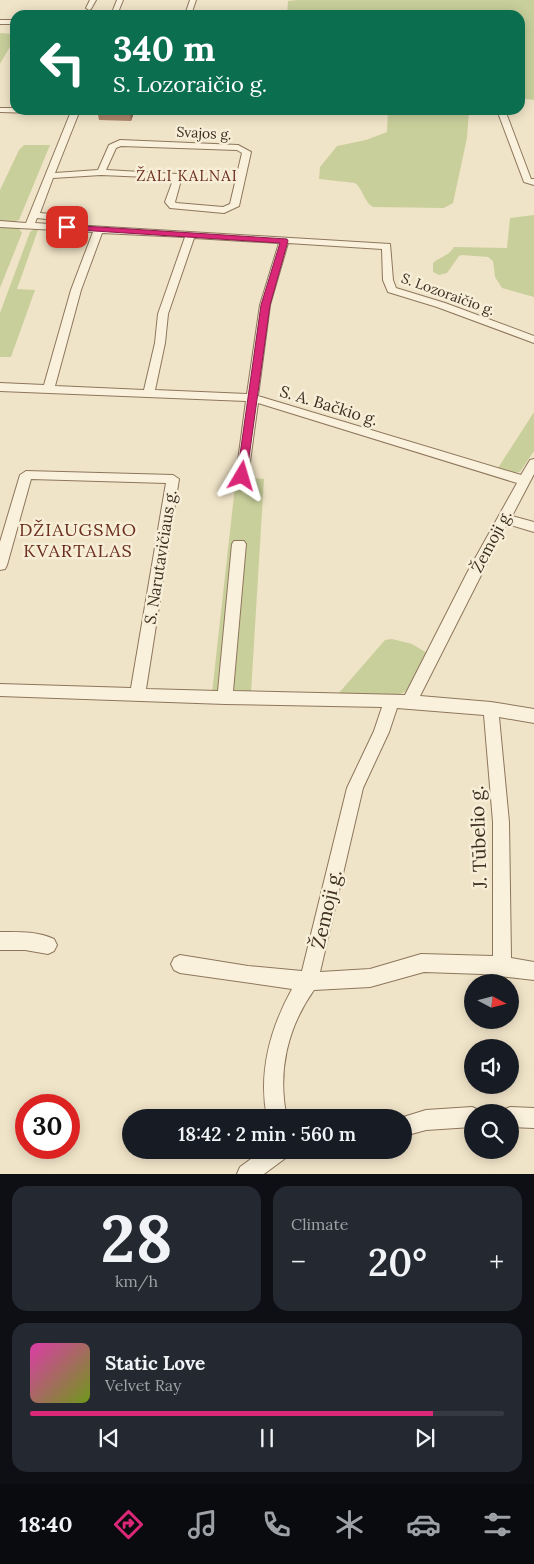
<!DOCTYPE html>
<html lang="en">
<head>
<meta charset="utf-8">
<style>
  :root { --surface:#171b24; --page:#242831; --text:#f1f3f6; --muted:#9ea1a6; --line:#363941; --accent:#db2777 }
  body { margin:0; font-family:Lora,serif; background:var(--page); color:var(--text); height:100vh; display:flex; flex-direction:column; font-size:19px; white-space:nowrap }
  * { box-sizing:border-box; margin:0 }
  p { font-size:16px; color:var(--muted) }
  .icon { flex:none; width:28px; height:28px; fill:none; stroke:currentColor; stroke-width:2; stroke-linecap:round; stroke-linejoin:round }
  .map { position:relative; height:1174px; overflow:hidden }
  .side { display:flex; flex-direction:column; gap:12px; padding:12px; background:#0d0f14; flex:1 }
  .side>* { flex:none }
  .guide { position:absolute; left:10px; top:10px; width:515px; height:105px; border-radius:15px; box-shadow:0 2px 12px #0003; background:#0b6e4f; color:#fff; overflow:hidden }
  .needle { width:32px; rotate:97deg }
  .tools { position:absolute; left:464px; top:974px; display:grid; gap:10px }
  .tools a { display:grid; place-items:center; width:55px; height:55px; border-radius:50%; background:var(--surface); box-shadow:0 2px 12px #0003; font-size:25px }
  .speed { position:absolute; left:15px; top:1094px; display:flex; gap:10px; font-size:25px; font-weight:700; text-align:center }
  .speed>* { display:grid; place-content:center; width:65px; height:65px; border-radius:50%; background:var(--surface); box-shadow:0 2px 12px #0003; line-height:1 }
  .speed .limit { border:8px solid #d22; background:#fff; color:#111 }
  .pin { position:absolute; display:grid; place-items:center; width:42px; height:42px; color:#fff; margin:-21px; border-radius:10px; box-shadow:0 2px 8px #0006 }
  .me { position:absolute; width:55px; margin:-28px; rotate:7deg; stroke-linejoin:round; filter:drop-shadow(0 0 4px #0008) }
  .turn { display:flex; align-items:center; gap:18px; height:105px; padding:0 20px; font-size:22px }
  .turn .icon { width:65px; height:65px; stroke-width:2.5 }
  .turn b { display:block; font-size:35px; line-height:42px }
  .big { font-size:38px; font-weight:600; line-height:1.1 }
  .side .tile { flex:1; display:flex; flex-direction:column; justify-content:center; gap:8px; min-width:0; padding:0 18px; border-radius:15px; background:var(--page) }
  .side .dial { align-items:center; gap:0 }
  .dial b { font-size:65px; line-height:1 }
  .song { display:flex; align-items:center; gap:15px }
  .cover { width:60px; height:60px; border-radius:8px; background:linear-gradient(135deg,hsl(320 70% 55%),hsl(80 70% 35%)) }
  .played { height:5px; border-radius:2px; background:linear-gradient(90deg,var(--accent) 85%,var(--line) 85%) }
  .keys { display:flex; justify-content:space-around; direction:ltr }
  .heat { display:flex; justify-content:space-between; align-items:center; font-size:28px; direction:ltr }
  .side .tiles { flex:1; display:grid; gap:12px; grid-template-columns:1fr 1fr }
  .tile:last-child { grid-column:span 2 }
  .trip { position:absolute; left:122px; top:1109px; width:290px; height:50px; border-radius:25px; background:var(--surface); box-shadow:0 2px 12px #0003; font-weight:600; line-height:50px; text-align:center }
  .menu { display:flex; height:80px; justify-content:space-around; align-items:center; background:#090b0e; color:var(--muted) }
  .menu .icon { width:35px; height:35px }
  .menu .current { color:var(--accent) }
  .menu b { font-size:22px; color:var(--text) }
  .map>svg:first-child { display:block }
</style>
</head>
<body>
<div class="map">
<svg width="534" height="1174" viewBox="0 0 534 1174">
  <rect width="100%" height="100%" fill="#f0e4c8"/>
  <g fill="#c9cf9b">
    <path d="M297,0H534V100L520,98V15H287L288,1Z"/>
    <path d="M0,33L15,34V38L0,64Z"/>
    <path d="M388,110H469L467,138L453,203L444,208L373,207C364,202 363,189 355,183L319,179L320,167L337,146L366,140L387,132Z"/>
    <path d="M24,145H50L19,220L13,222L0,221V190L19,150Z"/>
    <path d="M534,215V297L502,288L495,277L493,261L488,257L462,255L459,256L447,273L439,275L433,272V263C441,256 449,256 454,247L507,248L510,218Z"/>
    <path d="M2,227H18L22,233L0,288V229Z"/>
    <path d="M33,230H38L17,289L35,290L11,357H0V313L30,232Z"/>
    <path d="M534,412V451L520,472L513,473L498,468Z"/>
    <path d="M236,477L264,479L251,693H212Z"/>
    <path d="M392,639L412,644L427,653L411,684L405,692L397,695L338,694L385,640Z"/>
  </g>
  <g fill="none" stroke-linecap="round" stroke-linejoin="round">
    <g stroke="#8d765c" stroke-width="2">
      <g id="minor">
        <path d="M90,0H96L91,9L89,10L86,8Z"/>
        <path d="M117,0H123L117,15H111Z"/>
        <path d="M190,0H196L191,15H185Z"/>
        <rect x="0" y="20" width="15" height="4"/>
        <path d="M0,108H15V110H80L55,173L98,170L109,145L120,140L238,145L251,152L239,206L224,213L170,208L165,202L173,180L171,178L101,175L53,178L40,213L71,216L75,221L73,225L390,244L393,280L396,288L445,303L534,336V343L437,307L388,292L383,280L382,249L288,243L270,305L258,396L521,475L530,460L534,459V474L512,516L534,522V532L507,524L420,696L491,702L534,709V723L499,717L509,822L511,958L534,962V980L482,974L424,972L370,987L314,990C287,1028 277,1073 287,1118H267C258,1072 270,1029 292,989L180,973L174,970L171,964L174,958L180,955L248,966L302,971L347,788L374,731L382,707L225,704L0,696V684L131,688L166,483L31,479L7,565L5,569L0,570V542L20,475L26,471L173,475L179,479L146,689L218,691L232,544L234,541H244L246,544L233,691L405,695L467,573L517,483L258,403L248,476L242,480L236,476L246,401L0,391V383L44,385L71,290L93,232L0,227V221L26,223L70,114L0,112ZM121,146L237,150L242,153L230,204L223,207L176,203L175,202L181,180L177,174L106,170L116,148ZM37,218L65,221L63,225L35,223ZM102,233L185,237L158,314L155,343L144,390L55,386L81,290ZM194,238L279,243L260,305L247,394L155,390L165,343L168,314ZM397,708L484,715L493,822V956L421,954L370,969L320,972L363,788L389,732Z"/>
        <path d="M497,110H505L531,179H534V185L524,182Z"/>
        <path d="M0,932C18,932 37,931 54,939L57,945L54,951L48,954L25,950H0Z"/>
        <path d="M472,1107L479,1110L480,1112H472V1127L426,1130L404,1136V1118H400L426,1110Z"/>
        <path d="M510,1107L534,1108V1128L510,1127V1112H502L503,1110Z"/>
        <path d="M263,1150H290L287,1157L264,1174H237L240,1167Z"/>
      </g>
    </g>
    <use href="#minor" fill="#faf1dc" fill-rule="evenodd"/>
  </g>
  <path fill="#b2896c" d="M97,110H135L131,121L99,120Z"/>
  <path fill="#916f58" d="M130,110H135L131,121Z"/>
  <path fill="#db2777" stroke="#8e194d" d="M67,225L287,239L288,241L270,305L246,479H239L237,476L261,305L280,243L64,229V226Z"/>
  <g text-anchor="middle" stroke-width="5" stroke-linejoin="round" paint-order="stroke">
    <g font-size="14" fill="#3d2e20" stroke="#f7eed8">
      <text transform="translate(204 133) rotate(3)" y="5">Svajos g.</text>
      <text transform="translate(448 294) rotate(20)" y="5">S. Lozoraičio g.</text>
    </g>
    <g font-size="15" letter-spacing="1" fill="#6b2e1e" stroke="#f7eed8">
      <text x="187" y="181">ŽALI KALNAI</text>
    </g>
    <g font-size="16" fill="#3d2e20" stroke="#f7eed8">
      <text transform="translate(329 405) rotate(17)" y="6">S. A. Bačkio g.</text>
      <text transform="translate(491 541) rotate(-62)" y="6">Žemoji g.</text>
      <text transform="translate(160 557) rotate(-81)" y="6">S. Narutavičiaus g.</text>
    </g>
    <g font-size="18" letter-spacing="1" fill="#6b2e1e" stroke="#f7eed8">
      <text x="78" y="536">DŽIAUGSMO<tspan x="78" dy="21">KVARTALAS</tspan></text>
    </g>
    <g font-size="19" fill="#3d2e20" stroke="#f7eed8">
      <text transform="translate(478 837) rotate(-92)" y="7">J. Tūbelio g.</text>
      <text transform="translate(326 909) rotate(-77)" y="7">Žemoji g.</text>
    </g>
  </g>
</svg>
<div class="tools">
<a><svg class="needle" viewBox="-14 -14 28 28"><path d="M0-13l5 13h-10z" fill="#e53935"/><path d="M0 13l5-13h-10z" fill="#9ea1a6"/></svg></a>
<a><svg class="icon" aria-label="sound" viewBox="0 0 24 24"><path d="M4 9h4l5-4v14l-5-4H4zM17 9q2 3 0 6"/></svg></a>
<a><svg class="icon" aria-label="search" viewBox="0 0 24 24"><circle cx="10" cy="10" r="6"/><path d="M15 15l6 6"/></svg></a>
</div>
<div class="speed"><div class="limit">30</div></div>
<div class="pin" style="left:67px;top:227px;background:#d93025"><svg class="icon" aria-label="arrive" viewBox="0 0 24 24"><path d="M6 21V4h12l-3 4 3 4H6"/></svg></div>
<svg class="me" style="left:242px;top:476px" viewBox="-20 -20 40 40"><path d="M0-17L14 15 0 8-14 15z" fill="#db2777" stroke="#fff" stroke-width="4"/></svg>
<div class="trip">18:42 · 2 min · 560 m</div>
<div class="guide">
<div class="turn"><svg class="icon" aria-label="left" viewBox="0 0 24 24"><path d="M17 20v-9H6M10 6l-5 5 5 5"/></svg><div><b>340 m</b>S. Lozoraičio g.</div></div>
</div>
</div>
<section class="side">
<div class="tiles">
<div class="tile dial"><b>28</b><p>km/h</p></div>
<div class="tile"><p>Climate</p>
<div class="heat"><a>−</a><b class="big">20°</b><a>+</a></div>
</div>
<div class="tile">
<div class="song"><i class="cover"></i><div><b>Static Love</b><p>Velvet Ray</p></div></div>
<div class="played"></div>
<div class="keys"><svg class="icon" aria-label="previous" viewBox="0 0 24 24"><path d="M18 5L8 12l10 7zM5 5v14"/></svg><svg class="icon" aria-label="pause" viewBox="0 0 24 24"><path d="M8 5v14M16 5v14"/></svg><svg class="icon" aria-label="next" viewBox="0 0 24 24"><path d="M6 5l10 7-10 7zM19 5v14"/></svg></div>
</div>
</div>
</section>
<nav class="menu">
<b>18:40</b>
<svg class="icon current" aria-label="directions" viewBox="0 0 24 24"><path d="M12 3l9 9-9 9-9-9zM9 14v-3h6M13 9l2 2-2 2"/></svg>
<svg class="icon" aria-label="music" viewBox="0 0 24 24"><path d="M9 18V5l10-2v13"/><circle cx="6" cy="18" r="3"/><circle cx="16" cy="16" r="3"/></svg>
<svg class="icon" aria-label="phone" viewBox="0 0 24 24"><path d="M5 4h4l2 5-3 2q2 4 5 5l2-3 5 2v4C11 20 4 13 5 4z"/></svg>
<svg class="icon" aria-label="climate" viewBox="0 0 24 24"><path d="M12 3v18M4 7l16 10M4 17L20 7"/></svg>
<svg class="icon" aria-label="car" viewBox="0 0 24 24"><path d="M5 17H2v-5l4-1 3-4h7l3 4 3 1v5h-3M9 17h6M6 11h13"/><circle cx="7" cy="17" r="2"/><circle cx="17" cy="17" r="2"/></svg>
<svg class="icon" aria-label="filters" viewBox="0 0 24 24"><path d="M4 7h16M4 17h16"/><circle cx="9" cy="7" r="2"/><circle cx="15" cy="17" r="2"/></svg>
</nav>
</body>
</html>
